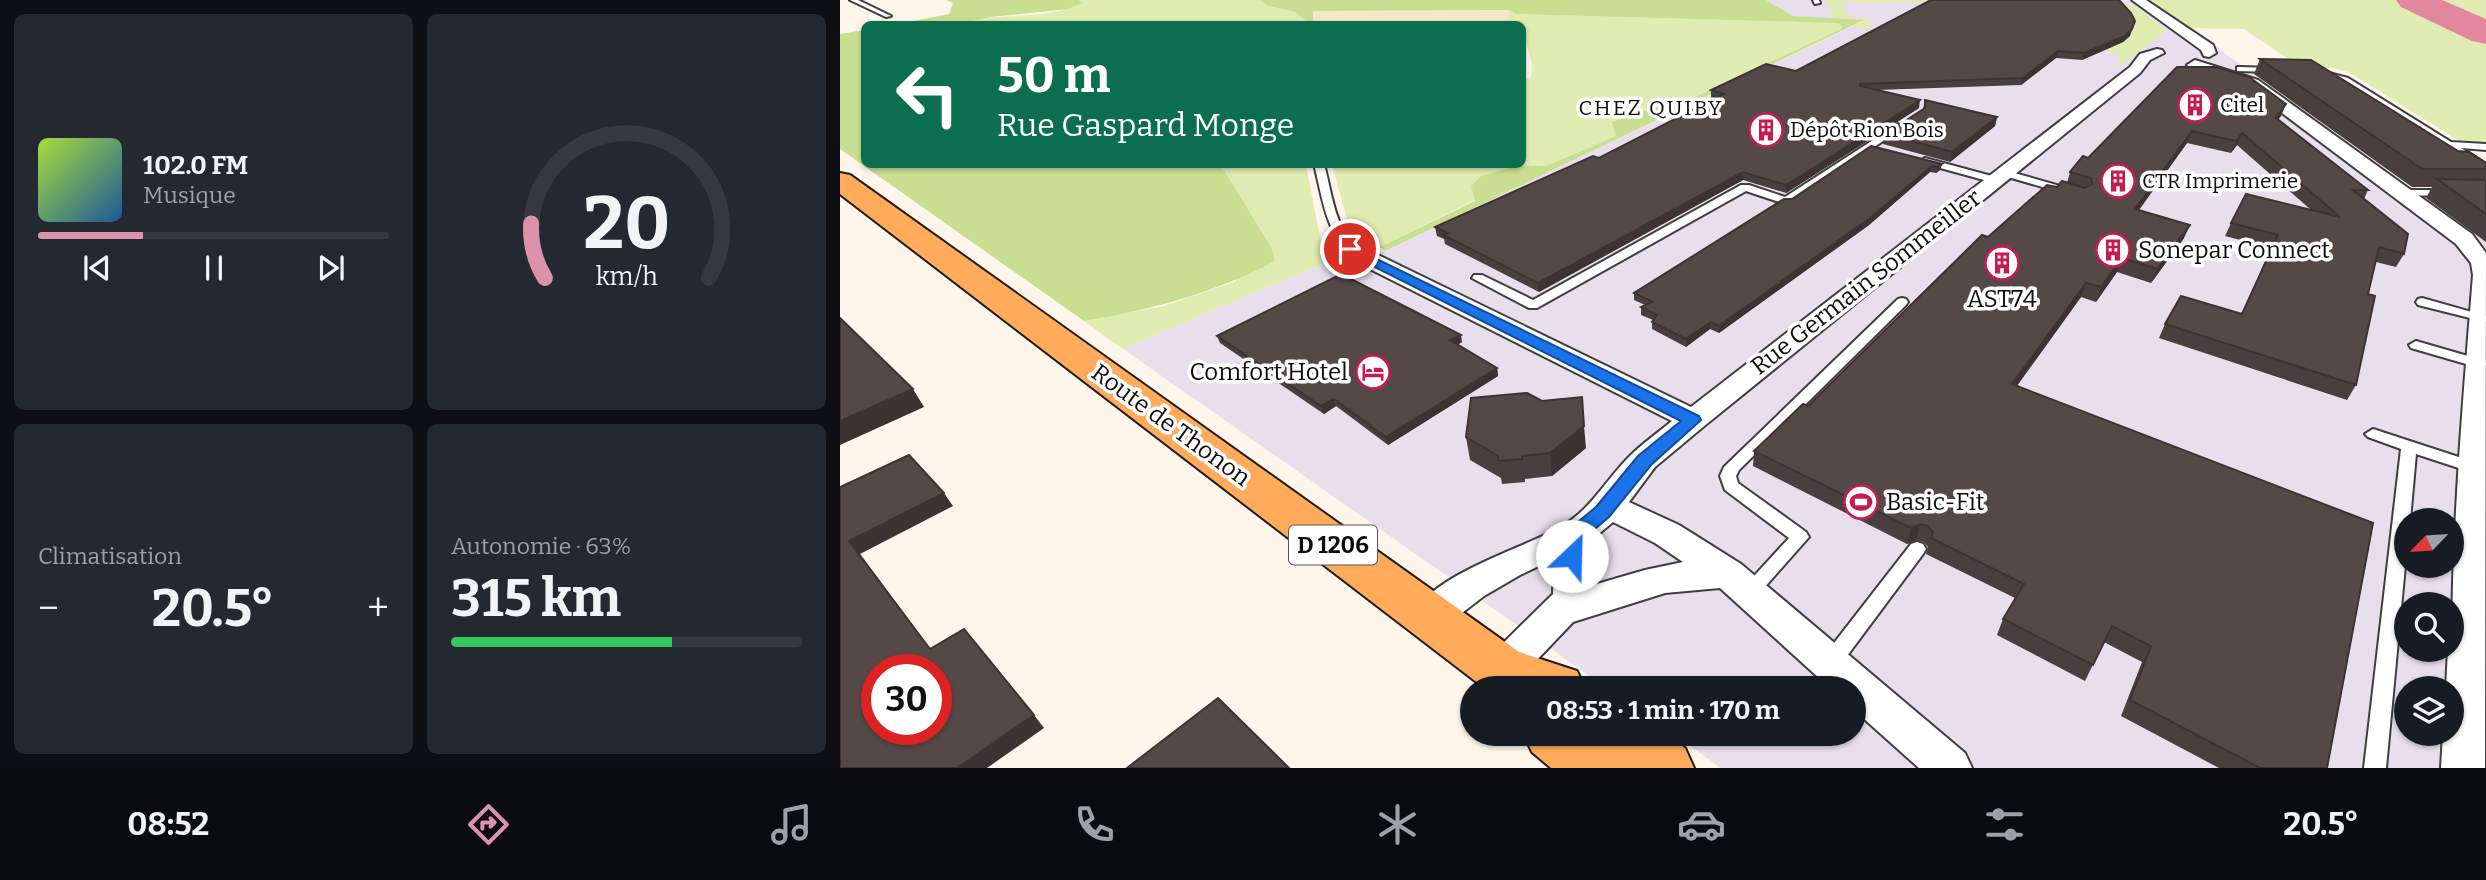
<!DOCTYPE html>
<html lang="fr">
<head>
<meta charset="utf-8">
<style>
  :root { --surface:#171b24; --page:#242831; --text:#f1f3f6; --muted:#9ea1a6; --line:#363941; --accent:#dd92ab }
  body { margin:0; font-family:Bitter,serif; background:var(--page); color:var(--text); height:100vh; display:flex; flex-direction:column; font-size:26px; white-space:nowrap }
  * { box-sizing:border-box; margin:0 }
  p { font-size:23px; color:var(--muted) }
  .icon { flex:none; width:38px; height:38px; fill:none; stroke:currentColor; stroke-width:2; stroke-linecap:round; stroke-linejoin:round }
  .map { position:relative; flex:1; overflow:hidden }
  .panel { display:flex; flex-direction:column; gap:14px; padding:14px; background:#0d0f14; width:840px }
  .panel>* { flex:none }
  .top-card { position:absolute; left:21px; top:21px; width:665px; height:147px; border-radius:10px; box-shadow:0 2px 5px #0004; background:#0b6e4f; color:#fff; overflow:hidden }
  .needle { width:46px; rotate:245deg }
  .controls { position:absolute; left:1554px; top:508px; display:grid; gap:14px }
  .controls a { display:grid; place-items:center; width:70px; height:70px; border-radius:50%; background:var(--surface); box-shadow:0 2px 5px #0004; font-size:35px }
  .speed { position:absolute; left:21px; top:654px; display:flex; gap:14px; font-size:35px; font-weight:700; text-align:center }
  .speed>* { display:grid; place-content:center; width:91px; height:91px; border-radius:50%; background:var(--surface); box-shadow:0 2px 5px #0004; line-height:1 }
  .speed .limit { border:10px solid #d22; background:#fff; color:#111 }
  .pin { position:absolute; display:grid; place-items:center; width:60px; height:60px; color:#fff; margin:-30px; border:4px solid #fff; border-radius:50%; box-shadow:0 2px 7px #0007 }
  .me { position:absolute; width:77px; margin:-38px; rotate:24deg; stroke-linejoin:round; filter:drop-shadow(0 0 5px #0008) }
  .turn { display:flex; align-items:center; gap:24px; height:147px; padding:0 21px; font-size:32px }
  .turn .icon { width:91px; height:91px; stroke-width:2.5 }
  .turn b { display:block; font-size:49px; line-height:60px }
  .big { font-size:52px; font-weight:700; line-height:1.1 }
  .panel .card { flex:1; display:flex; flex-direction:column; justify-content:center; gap:10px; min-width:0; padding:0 24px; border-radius:10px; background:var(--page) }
  .panel .dial { align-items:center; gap:0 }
  .dial svg { height:182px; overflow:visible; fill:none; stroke:var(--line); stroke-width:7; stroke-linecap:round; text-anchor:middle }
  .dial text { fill:var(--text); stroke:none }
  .song { display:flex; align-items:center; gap:21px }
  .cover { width:84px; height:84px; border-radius:10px; background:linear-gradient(135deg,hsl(80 70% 55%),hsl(210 70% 35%)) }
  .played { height:7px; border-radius:4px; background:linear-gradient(90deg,var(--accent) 30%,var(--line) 30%) }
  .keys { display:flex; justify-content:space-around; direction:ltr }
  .heat { display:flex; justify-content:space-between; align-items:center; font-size:38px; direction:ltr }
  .charge { height:10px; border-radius:5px; background:linear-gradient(90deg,#34c759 63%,var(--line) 0) }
  .panel .tiles { flex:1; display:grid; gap:14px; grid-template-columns:repeat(2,1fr) }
  .trip { position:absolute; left:620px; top:676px; width:406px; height:70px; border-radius:35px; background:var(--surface); box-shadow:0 2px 5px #0004; font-weight:700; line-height:70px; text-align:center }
  .tabs { display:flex; height:112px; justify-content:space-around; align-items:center; background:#090b0e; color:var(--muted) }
  .tabs .icon { width:49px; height:49px }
  .tabs .on { color:var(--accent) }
  .tabs b { font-size:32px; color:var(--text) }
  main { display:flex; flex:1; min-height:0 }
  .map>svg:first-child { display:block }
</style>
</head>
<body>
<main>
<section class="panel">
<div class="tiles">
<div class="card">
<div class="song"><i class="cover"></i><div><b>102.0 FM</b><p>Musique</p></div></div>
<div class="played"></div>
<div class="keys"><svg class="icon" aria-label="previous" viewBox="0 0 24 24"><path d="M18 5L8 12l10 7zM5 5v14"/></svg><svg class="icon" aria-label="pause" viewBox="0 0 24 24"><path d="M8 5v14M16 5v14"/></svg><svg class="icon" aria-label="next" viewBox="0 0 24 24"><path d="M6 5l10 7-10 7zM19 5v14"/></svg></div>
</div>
<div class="card dial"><svg viewBox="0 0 100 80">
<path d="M14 69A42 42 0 1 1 86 69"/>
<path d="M14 69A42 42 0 0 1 8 45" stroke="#dd92ab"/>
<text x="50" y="56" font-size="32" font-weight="700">20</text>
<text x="50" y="72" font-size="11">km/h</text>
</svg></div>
<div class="card"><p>Climatisation</p>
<div class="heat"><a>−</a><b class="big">20.5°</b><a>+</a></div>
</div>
<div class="card"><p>Autonomie · 63%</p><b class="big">315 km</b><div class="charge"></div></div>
</div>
</section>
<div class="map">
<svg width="1646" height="768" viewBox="0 0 1646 768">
  <rect width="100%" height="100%" fill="#fff6eb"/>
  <path fill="#e7dfec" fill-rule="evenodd" d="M926,0H1311L1646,241V768H881L832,733H1013V688H767L283,349L496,258L545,251L1023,21L953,16ZM1566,520H1612V565H1566ZM1566,604H1612V649H1566ZM1566,688H1612V733H1566Z"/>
  <path fill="#f7e7c9" d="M668,10L667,24H478L473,21V11Z"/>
  <g fill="#e0ecb2">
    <path d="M238,0H419L428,6L455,12L469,24H116C156,11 203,22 241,3Z"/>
    <path d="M983,0H1146L1140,3L1001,2L1010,18L1029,19L1030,22L1026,25L1127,49L1013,26L1023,21L993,18L990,7Z"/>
    <path d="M1311,0H1558L1646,40V149L1631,148L1508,72L1493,68H1418L1453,62L1404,29L1349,28Z"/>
    <path d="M1589,0H1646V25Z"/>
    <path d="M1269,2L1297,7L1324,29L1322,34L1279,67H1275L1280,60L1278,55L1264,50L1287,39L1292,26Z"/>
    <path d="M668,10L676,14L998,23L1002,26L1001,29L844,102L798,112L773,123L776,136L706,166H676L635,200L540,247L510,230L492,165L682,164L683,81L691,77C695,57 683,44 682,24H667Z"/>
    <path d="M381,165H466L483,253L496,258L283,349L244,321L324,306L394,282L431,247Z"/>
  </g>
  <g fill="#c8de90">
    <path d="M106,0H238L242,3L228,9L151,17L116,24H57L109,14L113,3Z"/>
    <path d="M419,0H926L953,16L1024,20L545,251L540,247L635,201L631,186L641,176L676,166H706L776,136L772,122L798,112L844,102L1001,29L1002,26L998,23L676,14L668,10L473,11V21L478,24H469L455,12L428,6Z"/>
    <path d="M24,30V164L381,165L431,247L435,261C374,293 312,310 244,321L0,149V34Z"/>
  </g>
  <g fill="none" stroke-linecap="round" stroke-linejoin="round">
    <path fill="#e2889e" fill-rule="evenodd" d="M1556,0H1602L1646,19V44L1632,41L1561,7Z"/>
    <g stroke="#3f3f3f" stroke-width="4">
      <g id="lane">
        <path d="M10,0H18L51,16L46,17Z"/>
        <path d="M973,0H979L980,3L975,4Z"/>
        <path d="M1400,67L1433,68L1437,70L1433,72L1397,71V67Z"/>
        <path d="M1481,71L1508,78L1611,142L1646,144V150L1621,148L1646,164V171L1502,82L1478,75L1477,73Z"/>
        <path d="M1058,124L1062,127L1061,129L950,203H942L906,191L697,308H689L632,278L634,275H642L693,300L901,185H909L945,197Z"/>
        <path d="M1085,158L1159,178L1160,180L1155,183L1082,163L1080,161Z"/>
        <path d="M474,164H484C495,205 493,233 532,257V261C525,262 523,261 517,257C485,237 483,198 474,164Z"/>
        <path d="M1164,170L1227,188L1228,190L1223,193L1161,175V171Z"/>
        <path d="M1562,190H1606L1611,193L1606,196L1558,195L1557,193Z"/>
        <path d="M1062,298L1066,299L1068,302L1066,305L899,470L896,476L898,483L966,532L969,537L916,597L910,599L904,597L901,592L904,587L949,538L885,490L880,476L884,467L1058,299Z"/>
        <path d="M1582,298L1646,316V322L1578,305L1576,302L1578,299Z"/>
        <path d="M1576,341L1645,361L1646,365L1640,368L1571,348L1569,345Z"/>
        <path d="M1533,429L1640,464L1642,468L1640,472L1634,473L1576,454L1570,520H1566V555L1546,768H1524L1561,449L1528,437L1525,434Z"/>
        <path d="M1077,542L1083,544L1086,549L1083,554L998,668L991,670L984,668L981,662L984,656L1071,544Z"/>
      </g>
    </g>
    <g stroke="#3f3f3f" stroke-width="4">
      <g id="street">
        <path d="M1292,0H1306L1373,45L1376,53L1369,57L1364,56L1361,50Z"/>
        <path d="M1317,49L1322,50L1324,53L1310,60L1300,73L863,427L815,467L789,502L839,525L901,564L1125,753L1132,768H1079L1013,709V688H990L880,588L825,593L733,622L676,682L662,687L648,682L642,670L648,658L713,594L714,559L680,575L644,596L604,627L591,631L578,627L572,616C593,574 679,550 719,528C752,510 767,477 794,452C806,441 820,431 832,421L520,264L517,259L520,254H536L851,407L1290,67L1300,54ZM773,522L815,543L843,562L805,570L750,586L749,542Z"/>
        <path d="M1355,60L1418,80L1632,234L1646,253L1645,768H1601L1603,733H1612V688H1606L1608,649H1612C1612,526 1623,400 1633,275L1631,263L1616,244L1406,86L1350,68L1347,65Z"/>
      </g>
    </g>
    <g stroke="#1d1d1d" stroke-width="4">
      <g id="primary">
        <path d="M0,173L10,175L679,652L737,671L745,688L643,687L0,194Z"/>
        <path d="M683,733H825L845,748L854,768H711L692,752Z"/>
      </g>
    </g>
    <use href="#lane" fill="#fff" fill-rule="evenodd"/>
    <use href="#street" fill="#fff" fill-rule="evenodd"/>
    <use href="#primary" fill="#ffab5b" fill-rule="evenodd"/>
  </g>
  <g fill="#493f3e">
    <path d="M1290,36L1283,42L1242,60L1216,58L1181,85L1037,90L1079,108L946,193L903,180L699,292L605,244L604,239L597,236L595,227L759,158L875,99L871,98V90L956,71Z"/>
    <path d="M1420,59L1618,151L1646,163V242L1586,198L1592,187H1572L1414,74Z"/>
    <path d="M1085,100L1157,117L1155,126L1110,162L1043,144L1045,134L1083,109Z"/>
    <path d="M1446,104L1438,120L1528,190L1524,199L1564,254L1556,267L1536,262L1528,294L1516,385L1507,400L1319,338L1325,324L1402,314L1431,248L1385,236L1391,223L1470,209L1397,145L1391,153L1347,143L1299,210L1344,238L1311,283L1277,272L1256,302L1241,297L1177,386L1487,768H1379L1281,716L1302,662L1264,642L1245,681L1157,635L1163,619L1175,598L1086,554L1088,547L1084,542L1076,540L1067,544L913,466L914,451L968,406L1148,237L1217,187L1227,183L1230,172L1248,158Z"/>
    <path d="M1102,164L1100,170L1096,173L1090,172L1029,225L879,333L870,329L846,347L812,329V322L813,320L801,315V307L805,305L794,300V293L952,199Z"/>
    <path d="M377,336L622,342L617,345L657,368L658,376L548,445L496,406L484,414L380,343Z"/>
    <path d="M626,437L746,448L712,476L685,479V482L662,484L661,478L630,460Z"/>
  </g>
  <g fill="#3c3332">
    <path d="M1295,21L1290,36L1283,42L1242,60L1244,53Z"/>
    <path d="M1218,51L1216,58L1181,85L1183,78Z"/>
    <path d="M1080,100L1079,108L946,193V185Z"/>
    <path d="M1446,104L1441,116L1431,130L1436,118Z"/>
    <path d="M1157,117L1155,126L1110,162L1112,152Z"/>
    <path d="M1352,131L1347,143L1290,222L1295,209Z"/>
    <path d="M1402,133L1397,145L1391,153L1396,141Z"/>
    <path d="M1102,164L1100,170L1096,173L1097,167Z"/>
    <path d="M1092,166L1090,172L1029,225L879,333V326Z"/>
    <path d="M903,172V180L699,292L698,283Z"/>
    <path d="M1350,225L1344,238L1311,283L1317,269Z"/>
    <path d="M1282,258L1277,272L1256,302L1261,287Z"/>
    <path d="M1246,283L1241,297L1167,399L1172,384Z"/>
    <path d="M871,322L870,329L846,347V339Z"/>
    <path d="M621,335L622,342L611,348L610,340Z"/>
    <path d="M657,368L658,376L548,445L546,437Z"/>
    <path d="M73,389L84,407L0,445V421Z"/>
    <path d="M494,399L496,406L484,414L481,406Z"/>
    <path d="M744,426L746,448L712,476L710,453Z"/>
    <path d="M104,493L113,506L20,554L100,662L9,541Z"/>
    <path d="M1080,524L1076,540L1067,544L1071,528Z"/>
    <path d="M194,715L204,728L147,768H117Z"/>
  </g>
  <g fill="#554948" stroke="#3c3332" stroke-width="2" fill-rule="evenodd">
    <path d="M1091,0H1279L1291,13L1295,21L1292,29L1285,36L1244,53L1218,51L1183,78L1020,84V86L1080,100L946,185L903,172L698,283L603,235L608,233L595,227L753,156L759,158L884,94L871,90L926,64L956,71Z"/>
    <path d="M1420,59L1471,60L1618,151L1629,152L1646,163V169H1582Z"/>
    <path d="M1337,67H1377L1409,77L1446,104L1436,118L1528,190H1513L1568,234L1564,254L1539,247L1528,294L1535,296L1516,385L1325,324L1341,296L1402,314L1438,235L1391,223L1406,194L1500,217L1402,133L1396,141L1352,131L1295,209L1350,225L1317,269L1282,258L1261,287L1246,283L1172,384L1533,523L1487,768H1420L1290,700L1311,646L1272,626L1253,665L1163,619L1184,584L1091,538L1093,532L1088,526L1080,524L1071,528L914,451L963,404L968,406L1142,235L1148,237L1207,185L1217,187L1222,181L1245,188L1252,184L1251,178L1230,172L1243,156L1248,158Z"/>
    <path d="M1085,100L1157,117L1112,152L1045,134L1085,108Z"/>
    <path d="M1031,146L1102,164L1097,167L1092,166L1030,218L879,326L871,322L846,339L812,322L817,315L801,307L812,302L794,293L944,199H952Z"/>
    <path d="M1597,179L1646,180V214Z"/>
    <path d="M501,274L621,335L610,340L657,368L546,437L494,399L481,406L377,336Z"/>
    <path d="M0,318L73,389L0,421Z"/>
    <path d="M687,393L702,401L742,397L744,426L710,453L682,456V459L658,461V456L626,437L631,398Z"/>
    <path d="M69,455L104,493L9,541L90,649L124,629L194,715L117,768H0V487ZM37,670H96V730H37Z"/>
    <path d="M378,698L449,768H287Z"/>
  </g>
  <path fill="#1a73e8" stroke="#114b97" stroke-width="2" d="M510,246L859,416L861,420L811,465L769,517L742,540V556L739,561L732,564L725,561C721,553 721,540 726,532L756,507L798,456L841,421L505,252V247Z"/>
  <defs>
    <g id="building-ring" transform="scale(1.75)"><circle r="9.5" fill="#fff" stroke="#c51b50" stroke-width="1.5"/><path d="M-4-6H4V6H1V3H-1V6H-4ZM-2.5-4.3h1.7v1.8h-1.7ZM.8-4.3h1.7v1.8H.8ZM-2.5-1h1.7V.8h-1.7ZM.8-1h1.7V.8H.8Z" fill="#c51b50"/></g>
    <g id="hotel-ring" transform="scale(1.75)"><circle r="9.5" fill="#fff" stroke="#c51b50" stroke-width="1.5"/><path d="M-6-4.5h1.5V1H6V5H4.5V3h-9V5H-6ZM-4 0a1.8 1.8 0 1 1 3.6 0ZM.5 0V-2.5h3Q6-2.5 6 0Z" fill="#c51b50"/></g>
    <g id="stadium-ring" transform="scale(1.75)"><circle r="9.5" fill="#fff" stroke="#c51b50" stroke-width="1.5"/><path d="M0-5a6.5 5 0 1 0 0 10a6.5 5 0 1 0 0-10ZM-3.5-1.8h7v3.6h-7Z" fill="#c51b50"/></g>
  </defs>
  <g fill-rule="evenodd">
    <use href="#building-ring" x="1355" y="105"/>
    <use href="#building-ring" x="926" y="130"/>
    <use href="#building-ring" x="1278" y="181"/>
    <use href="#building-ring" x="1273" y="250"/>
    <use href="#building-ring" x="1162" y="263"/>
    <use href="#hotel-ring" x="533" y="372"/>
    <use href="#stadium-ring" x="1021" y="502"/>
  </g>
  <g text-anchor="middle" stroke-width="7" stroke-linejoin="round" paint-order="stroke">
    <g font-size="21" fill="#0c0c0c" stroke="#fff" text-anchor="start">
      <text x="1380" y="112">Citel</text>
      <text x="950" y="137">Dépôt Rion Bois</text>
      <text x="1302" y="188">CTR Imprimerie</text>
    </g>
    <g font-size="21" letter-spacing="2" fill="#0c0c0c" stroke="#fff">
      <text x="811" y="115">CHEZ QUIBY</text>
    </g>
    <rect fill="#fff" stroke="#555" stroke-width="2" x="449" y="525.5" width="88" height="39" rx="5"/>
    <g font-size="23" font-weight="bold" fill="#0c0c0c">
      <text x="493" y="553">D 1206</text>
    </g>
    <g font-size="24" fill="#0c0c0c" stroke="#fff" text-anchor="start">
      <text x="1298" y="258">Sonepar Connect</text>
      <text x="1162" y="307" text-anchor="middle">AST74</text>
      <text x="508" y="380" text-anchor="end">Comfort Hotel</text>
      <text x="1046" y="510">Basic-Fit</text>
    </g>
    <g font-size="24" fill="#0c0c0c" stroke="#fff">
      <text transform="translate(1026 282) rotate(-38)" y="8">Rue Germain Sommeiller</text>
      <text transform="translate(331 425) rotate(36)" y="8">Route de Thonon</text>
    </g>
  </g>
</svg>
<div class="controls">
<a><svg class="needle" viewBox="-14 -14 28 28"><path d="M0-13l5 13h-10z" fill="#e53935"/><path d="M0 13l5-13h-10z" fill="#9ea1a6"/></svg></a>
<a><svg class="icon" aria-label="search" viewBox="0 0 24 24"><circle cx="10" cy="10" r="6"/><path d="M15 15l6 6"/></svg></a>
<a><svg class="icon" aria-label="layers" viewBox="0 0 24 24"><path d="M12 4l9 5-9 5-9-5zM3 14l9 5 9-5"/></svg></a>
</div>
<div class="speed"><div class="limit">30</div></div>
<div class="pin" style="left:510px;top:249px;background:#d93025"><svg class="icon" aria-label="arrive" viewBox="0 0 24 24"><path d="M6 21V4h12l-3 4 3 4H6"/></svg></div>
<svg class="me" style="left:732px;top:556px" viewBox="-20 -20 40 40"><circle r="19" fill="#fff"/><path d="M0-13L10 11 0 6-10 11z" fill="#1a73e8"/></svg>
<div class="trip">08:53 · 1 min · 170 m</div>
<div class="top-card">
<div class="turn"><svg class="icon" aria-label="left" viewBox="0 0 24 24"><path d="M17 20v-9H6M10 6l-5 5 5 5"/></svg><div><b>50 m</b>Rue Gaspard Monge</div></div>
</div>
</div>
</main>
<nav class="tabs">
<b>08:52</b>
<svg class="icon on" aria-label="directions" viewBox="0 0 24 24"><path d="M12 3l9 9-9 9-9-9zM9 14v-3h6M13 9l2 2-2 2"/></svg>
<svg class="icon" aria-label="music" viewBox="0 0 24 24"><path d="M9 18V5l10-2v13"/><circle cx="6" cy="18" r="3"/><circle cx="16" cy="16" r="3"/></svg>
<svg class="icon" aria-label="phone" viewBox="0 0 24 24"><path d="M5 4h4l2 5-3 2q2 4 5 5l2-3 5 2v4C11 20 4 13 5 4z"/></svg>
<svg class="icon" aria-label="climate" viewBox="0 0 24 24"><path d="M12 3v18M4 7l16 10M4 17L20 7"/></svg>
<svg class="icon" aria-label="car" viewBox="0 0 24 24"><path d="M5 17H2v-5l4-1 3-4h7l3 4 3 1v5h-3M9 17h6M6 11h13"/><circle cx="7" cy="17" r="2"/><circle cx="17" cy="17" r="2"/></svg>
<svg class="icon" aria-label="filters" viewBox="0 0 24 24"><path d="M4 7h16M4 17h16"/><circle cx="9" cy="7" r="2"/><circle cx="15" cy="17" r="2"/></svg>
<b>20.5°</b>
</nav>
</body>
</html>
